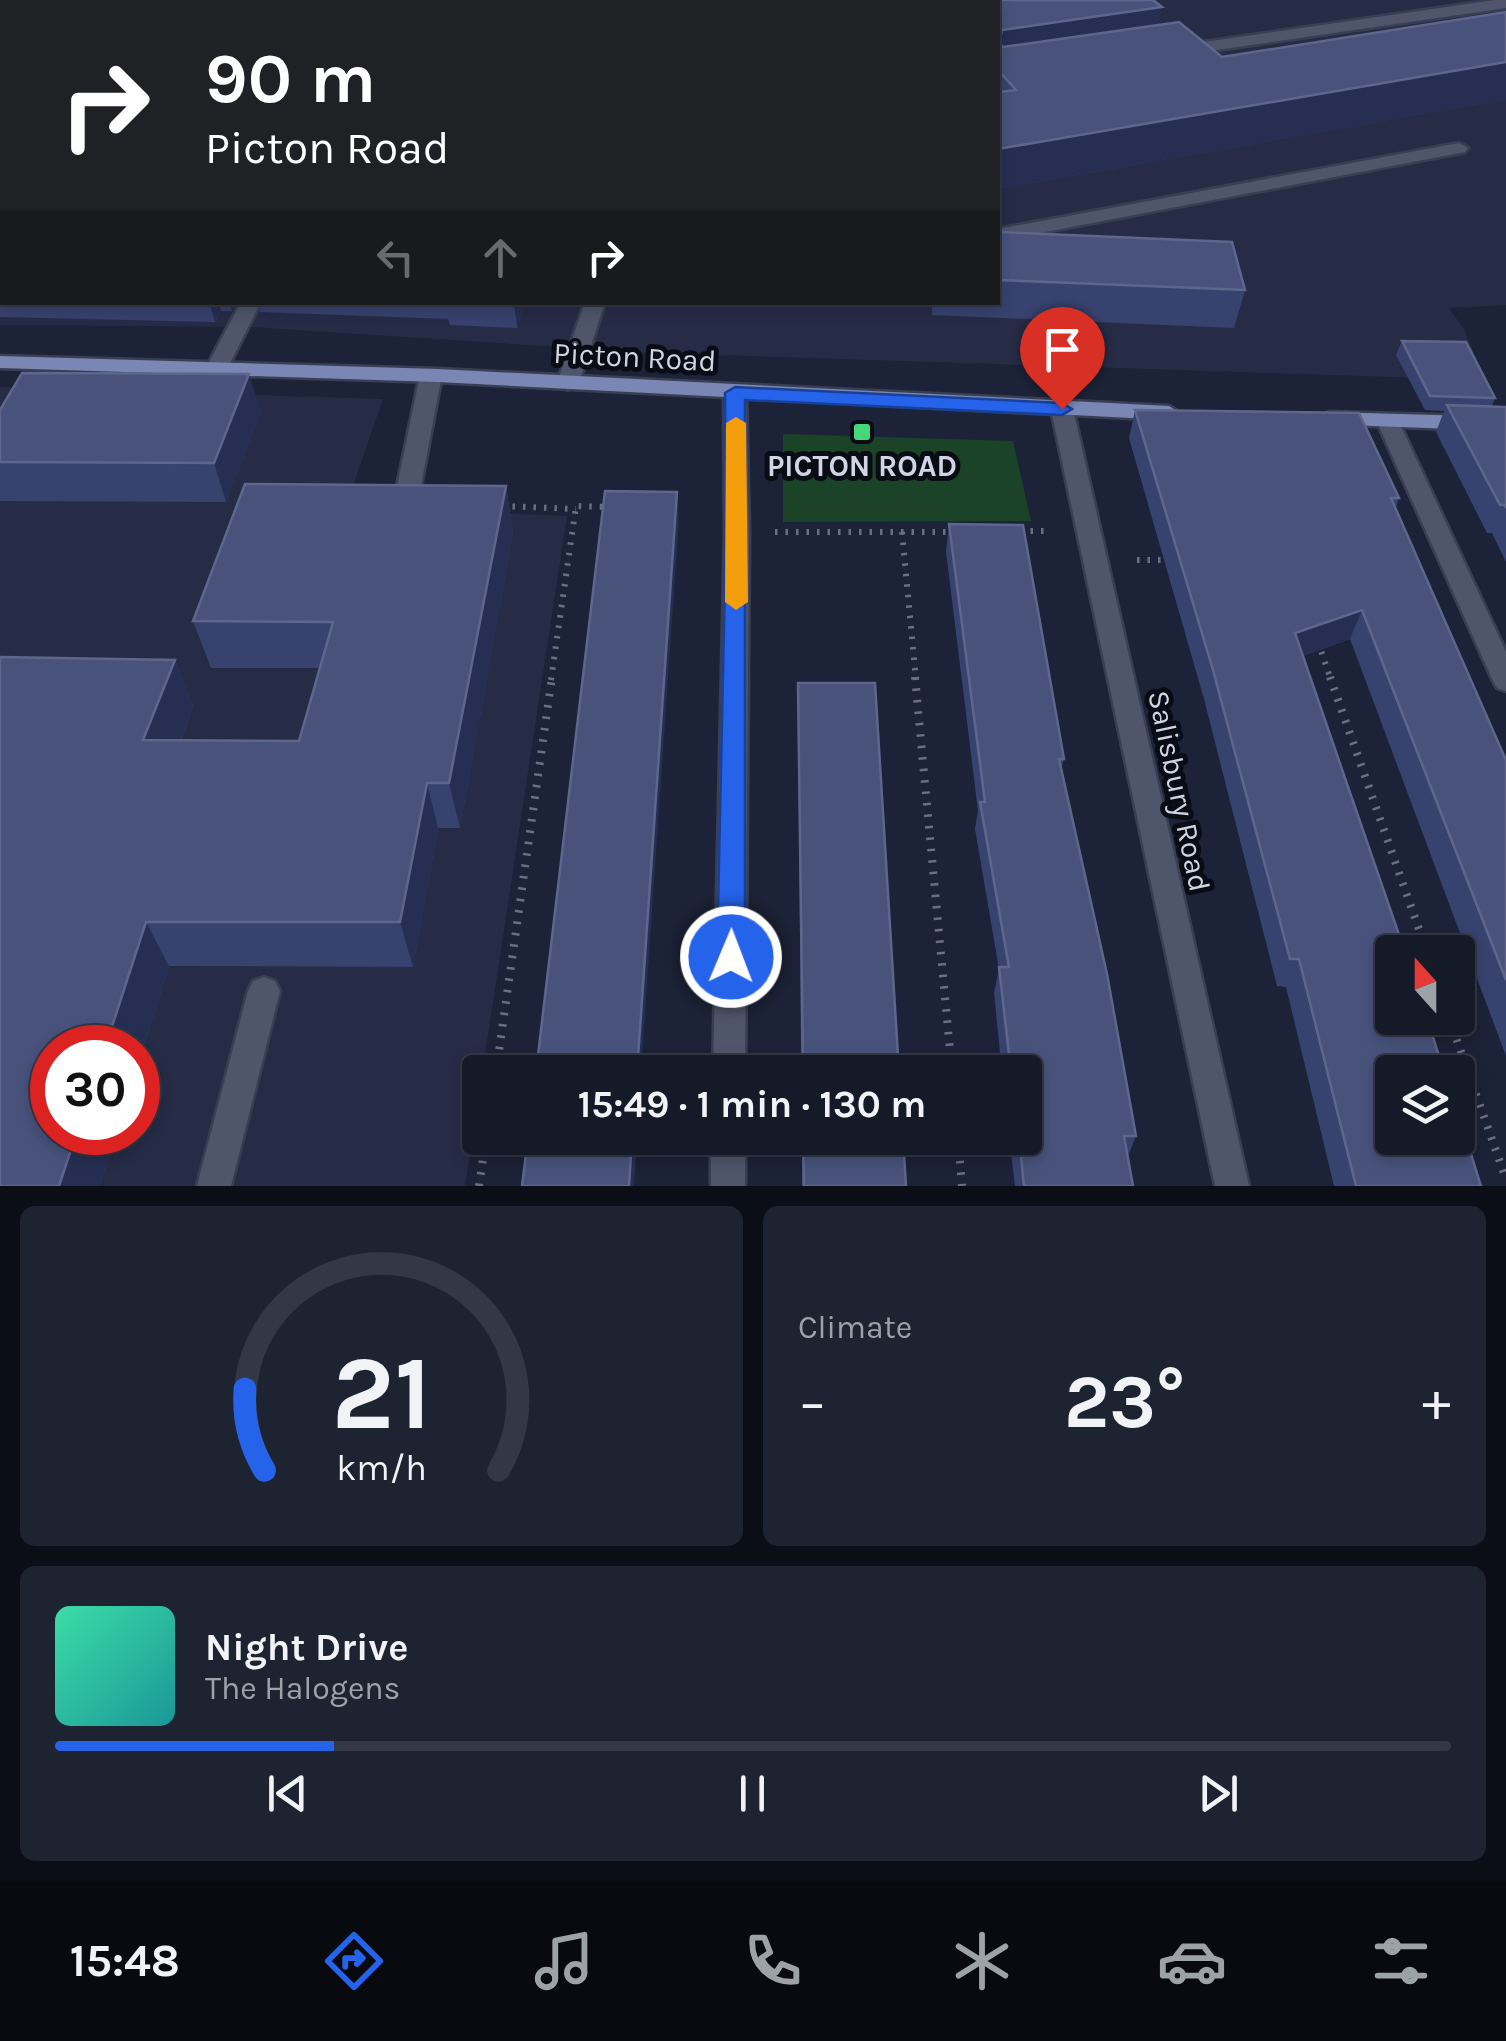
<!DOCTYPE html>
<html lang="en">
<head>
<meta charset="utf-8">
<style>
  :root { --surface:#151a29; --page:#1e2331; --text:#f1f3f6; --muted:#9da1a8; --line:#343846; --accent:#2563eb }
  body { margin:0; font-family:Karla,sans-serif; background:var(--page); color:var(--text); height:100vh; display:flex; flex-direction:column; font-size:38px; white-space:nowrap }
  * { box-sizing:border-box; margin:0 }
  p { font-size:32px; color:var(--muted) }
  .icon { flex:none; width:55px; height:55px; fill:none; stroke:currentColor; stroke-width:2; stroke-linecap:round; stroke-linejoin:round }
  .map { position:relative; height:1186px; overflow:hidden }
  .sheet { display:flex; flex-direction:column; gap:20px; padding:20px; background:#0c0e17; flex:1 }
  .sheet>* { flex:none }
  .hud { position:absolute; left:0px; top:0px; width:1000px; height:305px; box-shadow:0 5px 15px #0003,0 0 0 2px var(--line); background:#202124; color:#fff; overflow:hidden }
  .needle { width:65px; rotate:339deg }
  .tools { position:absolute; left:1375px; top:935px; display:grid; gap:20px }
  .tools a { display:grid; place-items:center; width:100px; height:100px; border-radius:10px; background:var(--surface); box-shadow:0 5px 15px #0003,0 0 0 2px var(--line); font-size:50px }
  .speed { position:absolute; left:30px; top:1025px; display:flex; gap:20px; font-size:50px; font-weight:700; text-align:center }
  .speed>* { display:grid; place-content:center; width:130px; height:130px; border-radius:50%; background:var(--surface); box-shadow:0 5px 15px #0003,0 0 0 2px var(--line); line-height:1 }
  .speed .limit { border:15px solid #d22; background:#fff; color:#111 }
  .pin { position:absolute; display:grid; place-items:center; width:85px; height:85px; color:#fff; margin:-102px -42px; border-radius:50% 50% 50% 0; rotate:-45deg; box-shadow:0 0 10px #0007 }
  .pin .icon { rotate:45deg }
  .me { position:absolute; width:110px; margin:-55px; rotate:1deg; stroke-linejoin:round; filter:drop-shadow(0 0 8px #0008) }
  .turn { display:flex; align-items:center; gap:35px; height:210px; padding:0 40px; font-size:45px }
  .turn .icon { width:130px; height:130px; stroke-width:2.5 }
  .turn b { display:block; font-size:70px; line-height:85px }
  .lanes { display:flex; align-items:center; height:95px; padding:0 40px; background:#0003; justify-content:center; gap:50px; direction:ltr }
  .lanes .off { opacity:.35 }
  .big { font-size:75px; font-weight:700; line-height:1.1 }
  .sheet .widget { flex:1; display:flex; flex-direction:column; justify-content:center; gap:15px; min-width:0; padding:0 35px; border-radius:15px; background:var(--page) }
  .sheet .dial { align-items:center; gap:0 }
  .dial svg { height:260px; overflow:visible; fill:none; stroke:var(--line); stroke-width:7; stroke-linecap:round; text-anchor:middle }
  .dial text { fill:var(--text); stroke:none }
  .song { display:flex; align-items:center; gap:30px }
  .cover { width:120px; height:120px; border-radius:15px; background:linear-gradient(135deg,hsl(160 70% 55%),hsl(180 70% 35%)) }
  .played { height:10px; border-radius:5px; background:linear-gradient(90deg,var(--accent) 20%,var(--line) 20%) }
  .keys { display:flex; justify-content:space-around; direction:ltr }
  .heat { display:flex; justify-content:space-between; align-items:center; font-size:55px; direction:ltr }
  .sheet .tiles { flex:1; display:grid; gap:20px; grid-template-columns:1fr 1fr }
  .widget:last-child { grid-column:span 2 }
  .trip { position:absolute; left:462px; top:1055px; width:580px; height:100px; border-radius:10px; background:var(--surface); box-shadow:0 5px 15px #0003,0 0 0 2px var(--line); font-weight:700; line-height:100px; text-align:center }
  .tab-bar { display:flex; height:160px; justify-content:space-around; align-items:center; background:#080a10; color:var(--muted) }
  .tab-bar .icon { width:70px; height:70px }
  .tab-bar .selected { color:var(--accent) }
  .tab-bar b { font-size:45px; color:var(--text) }
  .map>svg:first-child { display:block }
</style>
</head>
<body>
<div class="map">
<svg width="1506" height="1186" viewBox="0 0 1506 1186">
  <rect width="100%" height="100%" fill="#1c2237"/>
  <g fill="#262c46" fill-rule="evenodd">
    <path d="M0,0H1506V305L1449,308L1464,329L1485,380L653,353L250,327L0,325ZM2,2H998V302H2Z"/>
    <path d="M0,387L383,399L346,506L567,516L465,1186H0ZM52,1048H138V1132H52Z"/>
  </g>
  <path fill="#1b4327" d="M783,434L1013,441L1031,521L783,522Z"/>
  <g fill="none" stroke-linecap="round" stroke-linejoin="round">
    <g stroke="#393f53" stroke-width="5">
      <g id="minor">
        <path d="M1495,0H1506V8L1176,56L1168,51L1176,46Z"/>
        <rect x="0" y="18" width="2" height="10"/>
        <path d="M1459,143L1468,148L1465,152L998,241V229Z"/>
        <path d="M241,302H261L226,371H210L207,366Z"/>
        <path d="M585,302H605L579,383L568,390L557,383Z"/>
        <path d="M431,369L442,375L418,501L406,509L394,501L420,375Z"/>
        <path d="M735,386L746,393L749,532L745,1072H713L725,532L724,393Z"/>
        <path d="M1062,402L1073,409L1249,1186H1215L1051,409Z"/>
        <path d="M1388,415L1399,422L1506,652V691L1497,688L1493,681L1377,422Z"/>
        <path d="M264,977L275,981L280,991L231,1186H197L248,991L253,981Z"/>
        <rect x="711" y="1138" width="34" height="48"/>
      </g>
    </g>
    <g stroke="#393f53" stroke-width="5">
      <g id="major">
        <path d="M0,356L438,369L1169,406L1180,413L1169,420L438,382L0,368Z"/>
        <path d="M1329,412L1506,417V431L1321,424L1318,419Z"/>
      </g>
    </g>
    <g stroke="#6a6f81" stroke-width="6" stroke-dasharray="2.5 8" stroke-linecap="butt">
      <path d="M502,506L576,509"/>
      <path d="M1020,531H1047"/>
      <path d="M775,532H952"/>
      <path d="M902,532L916,680"/>
      <path d="M1137,560H1170"/>
      <path d="M1318,642L1331,680"/>
      <path d="M551,680L576,506L610,507"/>
    </g>
    <g stroke="#6a6f81" stroke-width="8" stroke-dasharray="2.5 9" stroke-linecap="butt">
      <path d="M915,677L952,1072"/>
      <path d="M1330,677L1427,952"/>
      <path d="M1449,1018L1506,1179"/>
      <path d="M496,1072L552,677"/>
      <path d="M958,1138L962,1186"/>
      <path d="M479,1186L486,1138"/>
    </g>
    <use href="#minor" fill="#4f566c" fill-rule="evenodd"/>
    <use href="#major" fill="#7a87b5" fill-rule="evenodd"/>
    <g stroke="#9ba0b0" stroke-width="5">
      <path d="M329,2L339,0"/>
      <path d="M360,2L370,0"/>
      <path d="M417,2L427,0"/>
      <path d="M449,2L459,0"/>
    </g>
  </g>
  <g fill="#38426f">
    <path d="M896,0H1153L1158,25L1222,57L1506,99L998,189V2H898Z"/>
    <path d="M998,232L1245,290L1234,328L932,315V302H998Z"/>
    <path d="M0,236L2,239V302H238L232,311H221L215,322L0,317Z"/>
    <path d="M257,302H525L517,328L450,325L448,319L260,312Z"/>
    <path d="M1402,341L1495,398L1492,406L1506,407V562L1492,533H1487L1436,432L1444,411L1425,410L1396,355Z"/>
    <path d="M0,410L261,412L226,502L0,501Z"/>
    <path d="M1135,410L1399,498L1396,508L1506,760V1056L1350,639L1303,656L1481,1186H1334L1286,987L1277,986L1204,699L1129,438Z"/>
    <path d="M245,484L506,486L513,532L460,828H438L413,967L169,966L138,1067V1048H52V1132H117L100,1186H0V657L175,660L193,706L181,740L299,741L320,668H211L193,621Z"/>
    <path d="M949,524L1064,759L1061,770L1136,1136L1128,1156L1133,1186H1015L1009,1138H1025V1072H1002L994,993L999,969L975,829L978,811L946,552Z"/>
    <path d="M798,683L899,1072H801Z"/>
    <path d="M802,1138H903L906,1186H802Z"/>
  </g>
  <g fill="#262f53">
    <path d="M1162,7L1154,46L998,55L1002,30Z"/>
    <path d="M1506,62V99L998,189V149Z"/>
    <path d="M209,302H219L221,311L215,322Z"/>
    <path d="M229,302H238L232,311Z"/>
    <path d="M514,302H525L517,328Z"/>
    <path d="M249,374L261,412L226,502L214,463Z"/>
    <path d="M506,486L513,532L460,828L449,783Z"/>
    <path d="M677,492L679,519L641,1072H637Z"/>
    <path d="M1362,610L1350,639L1284,663L1295,633Z"/>
    <path d="M175,660L193,706L164,786L143,740Z"/>
    <path d="M427,783L438,828L413,967L400,922Z"/>
    <path d="M146,922L169,966L138,1067V1048H105Z"/>
    <path d="M77,1132H117L100,1186H59Z"/>
    <path d="M632,1138H637L634,1186H629Z"/>
  </g>
  <g fill="#48527b" stroke="#5e668c" stroke-width="2.5">
    <path d="M709,0H791L793,2H710Z"/>
    <path d="M933,0H1153L1162,7L1002,30L999,43L1003,47L1179,22L1222,57L1506,12V62L998,149V92L1016,90L998,70V2H935Z"/>
    <path d="M998,232L1232,242L1245,290L998,280Z"/>
    <path d="M0,236L2,239V282H0Z"/>
    <path d="M1402,341L1466,342L1495,398L1430,396Z"/>
    <path d="M22,373L249,374L214,463L0,462V410Z"/>
    <path d="M1447,405L1506,407V508L1505,505H1500Z"/>
    <path d="M1135,410L1359,413L1399,498H1391L1506,760V980L1362,610L1295,633L1405,952H1392V1018H1427L1444,1072H1392V1138H1458V1113L1481,1186H1356L1299,959H1290L1213,670Z"/>
    <path d="M245,484L506,486L449,783H427L400,922H146L105,1048H52V1132H77L59,1186H0V657L175,660L143,740L299,741L333,622L193,621Z"/>
    <path d="M605,491L677,492L637,1072H536Z"/>
    <path d="M949,524L1023,525L1064,759H1059L1107,974L1136,1136H1124L1133,1186H1024L1019,1138H1025V1072H1011L999,967H1009L980,802H985Z"/>
    <path d="M798,683H875L899,1072H803Z"/>
    <path d="M528,1138H632L629,1186H522Z"/>
    <path d="M803,1138H903L906,1186H804Z"/>
  </g>
  <path fill="#2563eb" stroke="#184099" stroke-width="2.5" d="M735,387L1062,403L1072,409L1062,415L745,400V957L741,965L731,969L721,965L717,957L726,532L725,393Z"/>
  <path fill="#f59e0b" d="M736,417L746,423L748,602L736,610L725,602L726,423Z"/>
  <rect fill="#46d77a" stroke="#0a0c15" stroke-width="4" x="852" y="422" width="20" height="20" rx="5"/>
  <g text-anchor="middle" stroke-width="10" stroke-linejoin="round" paint-order="stroke">
    <g font-size="30" fill="#d1d5e3" stroke="#0a0c15">
      <text transform="translate(635 357) rotate(3)" y="10">Picton Road</text>
      <text transform="translate(1179 791) rotate(78)" y="10">Salisbury Road</text>
    </g>
    <g font-size="30" font-weight="bold" fill="#d1d5e3" stroke="#0a0c15">
      <text x="862" y="476">PICTON ROAD</text>
    </g>
  </g>
</svg>
<div class="tools">
<a><svg class="needle" viewBox="-14 -14 28 28"><path d="M0-13l5 13h-10z" fill="#e53935"/><path d="M0 13l5-13h-10z" fill="#9da1a8"/></svg></a>
<a><svg class="icon" aria-label="layers" viewBox="0 0 24 24"><path d="M12 4l9 5-9 5-9-5zM3 14l9 5 9-5"/></svg></a>
</div>
<div class="speed"><div class="limit">30</div></div>
<div class="pin" style="left:1062px;top:409px;background:#d93025"><svg class="icon" aria-label="arrive" viewBox="0 0 24 24"><path d="M6 21V4h12l-3 4 3 4H6"/></svg></div>
<svg class="me" style="left:731px;top:957px" viewBox="-20 -20 40 40"><circle r="17" fill="#2563eb" stroke="#fff" stroke-width="3"/><path d="M0-11L8 9 0 5-8 9z" fill="#fff"/></svg>
<div class="trip">15:49 · 1 min · 130 m</div>
<div class="hud">
<div class="turn"><svg class="icon" aria-label="right" viewBox="0 0 24 24"><path d="M7 20v-9h11M14 6l5 5-5 5"/></svg><div><b>90 m</b>Picton Road</div></div>
<div class="lanes"><svg class="icon off" aria-label="left" viewBox="0 0 24 24"><path d="M17 20v-9H6M10 6l-5 5 5 5"/></svg><svg class="icon off" aria-label="ahead" viewBox="0 0 24 24"><path d="M12 20V5M6 11l6-6 6 6"/></svg><svg class="icon" aria-label="right" viewBox="0 0 24 24"><path d="M7 20v-9h11M14 6l5 5-5 5"/></svg></div>
</div>
</div>
<section class="sheet">
<div class="tiles">
<div class="widget dial"><svg viewBox="0 0 100 80">
<path d="M14 69A42 42 0 1 1 86 69"/>
<path d="M14 69A42 42 0 0 1 8 44" stroke="#2563eb"/>
<text x="50" y="56" font-size="32" font-weight="700">21</text>
<text x="50" y="72" font-size="11">km/h</text>
</svg></div>
<div class="widget"><p>Climate</p>
<div class="heat"><a>−</a><b class="big">23°</b><a>+</a></div>
</div>
<div class="widget">
<div class="song"><i class="cover"></i><div><b>Night Drive</b><p>The Halogens</p></div></div>
<div class="played"></div>
<div class="keys"><svg class="icon" aria-label="previous" viewBox="0 0 24 24"><path d="M18 5L8 12l10 7zM5 5v14"/></svg><svg class="icon" aria-label="pause" viewBox="0 0 24 24"><path d="M8 5v14M16 5v14"/></svg><svg class="icon" aria-label="next" viewBox="0 0 24 24"><path d="M6 5l10 7-10 7zM19 5v14"/></svg></div>
</div>
</div>
</section>
<nav class="tab-bar">
<b>15:48</b>
<svg class="icon selected" aria-label="directions" viewBox="0 0 24 24"><path d="M12 3l9 9-9 9-9-9zM9 14v-3h6M13 9l2 2-2 2"/></svg>
<svg class="icon" aria-label="music" viewBox="0 0 24 24"><path d="M9 18V5l10-2v13"/><circle cx="6" cy="18" r="3"/><circle cx="16" cy="16" r="3"/></svg>
<svg class="icon" aria-label="phone" viewBox="0 0 24 24"><path d="M5 4h4l2 5-3 2q2 4 5 5l2-3 5 2v4C11 20 4 13 5 4z"/></svg>
<svg class="icon" aria-label="climate" viewBox="0 0 24 24"><path d="M12 3v18M4 7l16 10M4 17L20 7"/></svg>
<svg class="icon" aria-label="car" viewBox="0 0 24 24"><path d="M5 17H2v-5l4-1 3-4h7l3 4 3 1v5h-3M9 17h6M6 11h13"/><circle cx="7" cy="17" r="2"/><circle cx="17" cy="17" r="2"/></svg>
<svg class="icon" aria-label="filters" viewBox="0 0 24 24"><path d="M4 7h16M4 17h16"/><circle cx="9" cy="7" r="2"/><circle cx="15" cy="17" r="2"/></svg>
</nav>
</body>
</html>
